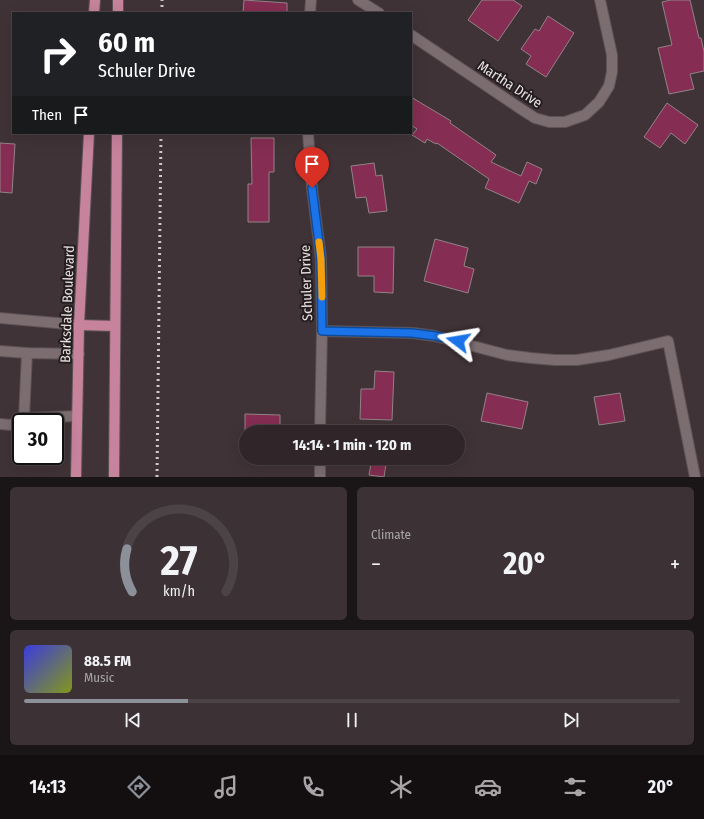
<!DOCTYPE html>
<html lang="en">
<head>
<meta charset="utf-8">
<style>
  :root { --surface:#302629; --page:#3c3235; --text:#f1f3f6; --muted:#a8a5a8; --line:#4b4346; --accent:#8c9099 }
  body { margin:0; font-family:"Fira Sans Condensed",sans-serif; background:var(--page); color:var(--text); height:100vh; display:flex; flex-direction:column; font-size:15px; white-space:nowrap }
  * { box-sizing:border-box; margin:0 }
  p { font-size:13px; color:var(--muted) }
  .icon { flex:none; width:22px; height:22px; fill:none; stroke:currentColor; stroke-width:2; stroke-linecap:round; stroke-linejoin:round }
  .map { position:relative; height:477px; overflow:hidden }
  .drawer { display:flex; flex-direction:column; gap:10px; padding:10px; background:#1a1517; flex:1 }
  .drawer>* { flex:none }
  .banner { position:absolute; left:12px; top:12px; width:400px; height:122px; border-radius:0px; box-shadow:0 4px 16px #0002,0 0 0 1px var(--line); background:#202124; color:#fff; overflow:hidden }
  .speed { position:absolute; left:12px; top:413px; display:flex; gap:8px; font-size:20px; font-weight:700; text-align:center }
  .speed>* { display:grid; place-content:center; width:52px; height:52px; border-radius:50%; background:var(--surface); box-shadow:0 4px 16px #0002,0 0 0 1px var(--line); line-height:1 }
  .speed .limit { border:2px solid #111; border-radius:6px; background:#fff; color:#111 }
  .pin { position:absolute; display:grid; place-items:center; width:34px; height:34px; color:#fff; margin:-41px -17px; border-radius:50% 50% 50% 0; rotate:-45deg; box-shadow:0 0 4px #0007 }
  .pin .icon { rotate:45deg }
  .me { position:absolute; width:44px; margin:-22px; rotate:284deg; stroke-linejoin:round; filter:drop-shadow(0 0 3px #0008) }
  .turn { display:flex; align-items:center; gap:14px; height:84px; padding:0 20px; font-size:18px }
  .turn .icon { width:52px; height:52px; stroke-width:2.5 }
  .turn b { display:block; font-size:28px; line-height:34px }
  .then { display:flex; align-items:center; height:38px; padding:0 20px; background:#0003; gap:8px; font-size:15px }
  .big { font-size:30px; font-weight:700; line-height:1.1 }
  .drawer .card { flex:1; display:flex; flex-direction:column; justify-content:center; gap:6px; min-width:0; padding:0 14px; border-radius:6px; background:var(--page) }
  .drawer .dial { align-items:center; gap:0 }
  .dial svg { height:104px; overflow:visible; fill:none; stroke:var(--line); stroke-width:7; stroke-linecap:round; text-anchor:middle }
  .dial text { fill:var(--text); stroke:none }
  .song { display:flex; align-items:center; gap:12px }
  .cover { width:48px; height:48px; border-radius:6px; background:linear-gradient(135deg,hsl(240 70% 55%),hsl(70 70% 35%)) }
  .played { height:4px; border-radius:2px; background:linear-gradient(90deg,var(--accent) 25%,var(--line) 25%) }
  .keys { display:flex; justify-content:space-around; direction:ltr }
  .heat { display:flex; justify-content:space-between; align-items:center; font-size:22px; direction:ltr }
  .drawer .tiles { flex:1; display:grid; gap:10px; grid-template-columns:1fr 1fr }
  .card:last-child { grid-column:span 2 }
  .trip { position:absolute; left:239px; top:425px; width:226px; height:40px; border-radius:20px; background:var(--surface); box-shadow:0 4px 16px #0002,0 0 0 1px var(--line); font-weight:700; line-height:40px; text-align:center }
  .menu { display:flex; height:64px; justify-content:space-around; align-items:center; background:#130f10; color:var(--muted) }
  .menu .icon { width:28px; height:28px }
  .menu .active { color:var(--accent) }
  .menu b { font-size:18px; color:var(--text) }
  .map>svg:first-child { display:block }
</style>
</head>
<body>
<div class="map">
<svg width="704" height="477" viewBox="0 0 704 477">
  <rect width="100%" height="100%" fill="#403337"/>
  <g fill="#852d52" stroke="#928387">
    <path d="M244,0L287,3V13H243Z"/>
    <path d="M482,0H513L522,6L498,41L468,20Z"/>
    <path d="M671,0H690L699,38H701L704,52V71L690,74L694,89L669,94L658,48L672,45L662,2Z"/>
    <path d="M548,16L574,33L546,77L526,64L531,56L521,49L535,29L539,31Z"/>
    <path d="M411,97L451,121L450,123L496,155L491,162L521,176L527,162L542,169L536,184L529,181L519,203L485,188L489,179L437,143L436,144L427,139L425,143L412,135L417,129L411,125Z"/>
    <path d="M667,103L698,125L685,144L671,133L660,148L644,137Z"/>
    <path d="M251,138H274V172H269V222H248V184H252Z"/>
    <path d="M0,143L15,144L12,193L0,192Z"/>
    <path d="M374,163L376,176L382,175L387,211L369,213L366,197L356,198L351,166Z"/>
    <path d="M435,239L468,248L464,266L474,269L468,293L424,281Z"/>
    <path d="M358,247H394L393,293L374,292V276H358Z"/>
    <path d="M375,371L394,372L392,420L360,419L361,389H374Z"/>
    <path d="M487,393L528,402L522,429L481,421Z"/>
    <path d="M620,393L625,421L599,425L594,397Z"/>
    <path d="M245,414L280,415V432H245Z"/>
    <path d="M372,458H387L384,477L369,475Z"/>
  </g>
  <g fill="none" stroke-linecap="round" stroke-linejoin="round">
    <g stroke="#5d5256" stroke-width="12">
      <g id="minor">
        <path d="M358,0L379,13"/>
        <path d="M310,13L311,0"/>
        <path d="M411,35L521,109L535,118L549,122H565L585,115L599,102L609,86L612,72V55L600,0"/>
        <path d="M308,133L312,188L321,259L322,331L320,432"/>
        <path d="M0,318L79,325"/>
        <path d="M322,331L413,333L435,336L507,355L531,358L555,360H577L609,355L668,341L695,477"/>
        <path d="M0,351L27,353L79,354"/>
        <path d="M24,418L27,353"/>
        <path d="M0,424L11,425L24,418L77,416"/>
        <path d="M320,477V458"/>
      </g>
    </g>
    <g stroke="#5d5256" stroke-width="12">
      <g id="major">
        <path d="M94,13L95,0"/>
        <path d="M118,13V0"/>
        <path d="M79,325L115,326"/>
        <path d="M76,477L79,325L89,133"/>
        <path d="M114,477L117,133"/>
      </g>
    </g>
    <use href="#minor" stroke="#7c6d71" stroke-width="10"/>
    <use href="#major" stroke="#c6839b" stroke-width="10"/>
    <g stroke="#d2c8cb" stroke-width="3" stroke-dasharray="2 4" stroke-linecap="butt">
      <path d="M162,13V0"/>
      <path d="M157,477L161,133"/>
    </g>
  </g>
  <g fill="none" stroke-linecap="round" stroke-linejoin="round">
    <g stroke="#114b97" stroke-width="10">
      <path id="route" d="M312,188L321,259L322,331L412,333L436,336L458,341"/>
    </g>
    <use href="#route" stroke="#1a73e8" stroke-width="7"/>
    <path stroke="#f59e0b" stroke-width="7" d="M319,242L321,259L322,297"/>
  </g>
  <g text-anchor="middle" stroke-width="4" stroke-linejoin="round" paint-order="stroke">
    <g font-size="14" fill="#e9e0e2" stroke="#231d1f">
      <text transform="translate(510 84) rotate(33)" y="5">Martha Drive</text>
      <text transform="translate(306 283) rotate(-92)" y="5">Schuler Drive</text>
      <text transform="translate(67 304) rotate(-88)" y="5">Barksdale Boulevard</text>
    </g>
  </g>
</svg>
<div class="speed"><div class="limit">30</div></div>
<div class="pin" style="left:312px;top:188px;background:#d93025"><svg class="icon" aria-label="arrive" viewBox="0 0 24 24"><path d="M6 21V4h12l-3 4 3 4H6"/></svg></div>
<svg class="me" style="left:458px;top:341px" viewBox="-20 -20 40 40"><path d="M0-17L14 15 0 8-14 15z" fill="#1a73e8" stroke="#fff" stroke-width="4"/></svg>
<div class="trip">14:14 · 1 min · 120 m</div>
<div class="banner">
<div class="turn"><svg class="icon" aria-label="right" viewBox="0 0 24 24"><path d="M7 20v-9h11M14 6l5 5-5 5"/></svg><div><b>60 m</b>Schuler Drive</div></div>
<div class="then">Then<svg class="icon" aria-label="arrive" viewBox="0 0 24 24"><path d="M6 21V4h12l-3 4 3 4H6"/></svg></div>
</div>
</div>
<section class="drawer">
<div class="tiles">
<div class="card dial"><svg viewBox="0 0 100 80">
<path d="M14 69A42 42 0 1 1 86 69"/>
<path d="M14 69A42 42 0 0 1 10 36" stroke="#8c9099"/>
<text x="50" y="56" font-size="32" font-weight="700">27</text>
<text x="50" y="72" font-size="11">km/h</text>
</svg></div>
<div class="card"><p>Climate</p>
<div class="heat"><a>−</a><b class="big">20°</b><a>+</a></div>
</div>
<div class="card">
<div class="song"><i class="cover"></i><div><b>88.5 FM</b><p>Music</p></div></div>
<div class="played"></div>
<div class="keys"><svg class="icon" aria-label="previous" viewBox="0 0 24 24"><path d="M18 5L8 12l10 7zM5 5v14"/></svg><svg class="icon" aria-label="pause" viewBox="0 0 24 24"><path d="M8 5v14M16 5v14"/></svg><svg class="icon" aria-label="next" viewBox="0 0 24 24"><path d="M6 5l10 7-10 7zM19 5v14"/></svg></div>
</div>
</div>
</section>
<nav class="menu">
<b>14:13</b>
<svg class="icon active" aria-label="directions" viewBox="0 0 24 24"><path d="M12 3l9 9-9 9-9-9zM9 14v-3h6M13 9l2 2-2 2"/></svg>
<svg class="icon" aria-label="music" viewBox="0 0 24 24"><path d="M9 18V5l10-2v13"/><circle cx="6" cy="18" r="3"/><circle cx="16" cy="16" r="3"/></svg>
<svg class="icon" aria-label="phone" viewBox="0 0 24 24"><path d="M5 4h4l2 5-3 2q2 4 5 5l2-3 5 2v4C11 20 4 13 5 4z"/></svg>
<svg class="icon" aria-label="climate" viewBox="0 0 24 24"><path d="M12 3v18M4 7l16 10M4 17L20 7"/></svg>
<svg class="icon" aria-label="car" viewBox="0 0 24 24"><path d="M5 17H2v-5l4-1 3-4h7l3 4 3 1v5h-3M9 17h6M6 11h13"/><circle cx="7" cy="17" r="2"/><circle cx="17" cy="17" r="2"/></svg>
<svg class="icon" aria-label="filters" viewBox="0 0 24 24"><path d="M4 7h16M4 17h16"/><circle cx="9" cy="7" r="2"/><circle cx="15" cy="17" r="2"/></svg>
<b>20°</b>
</nav>
</body>
</html>
